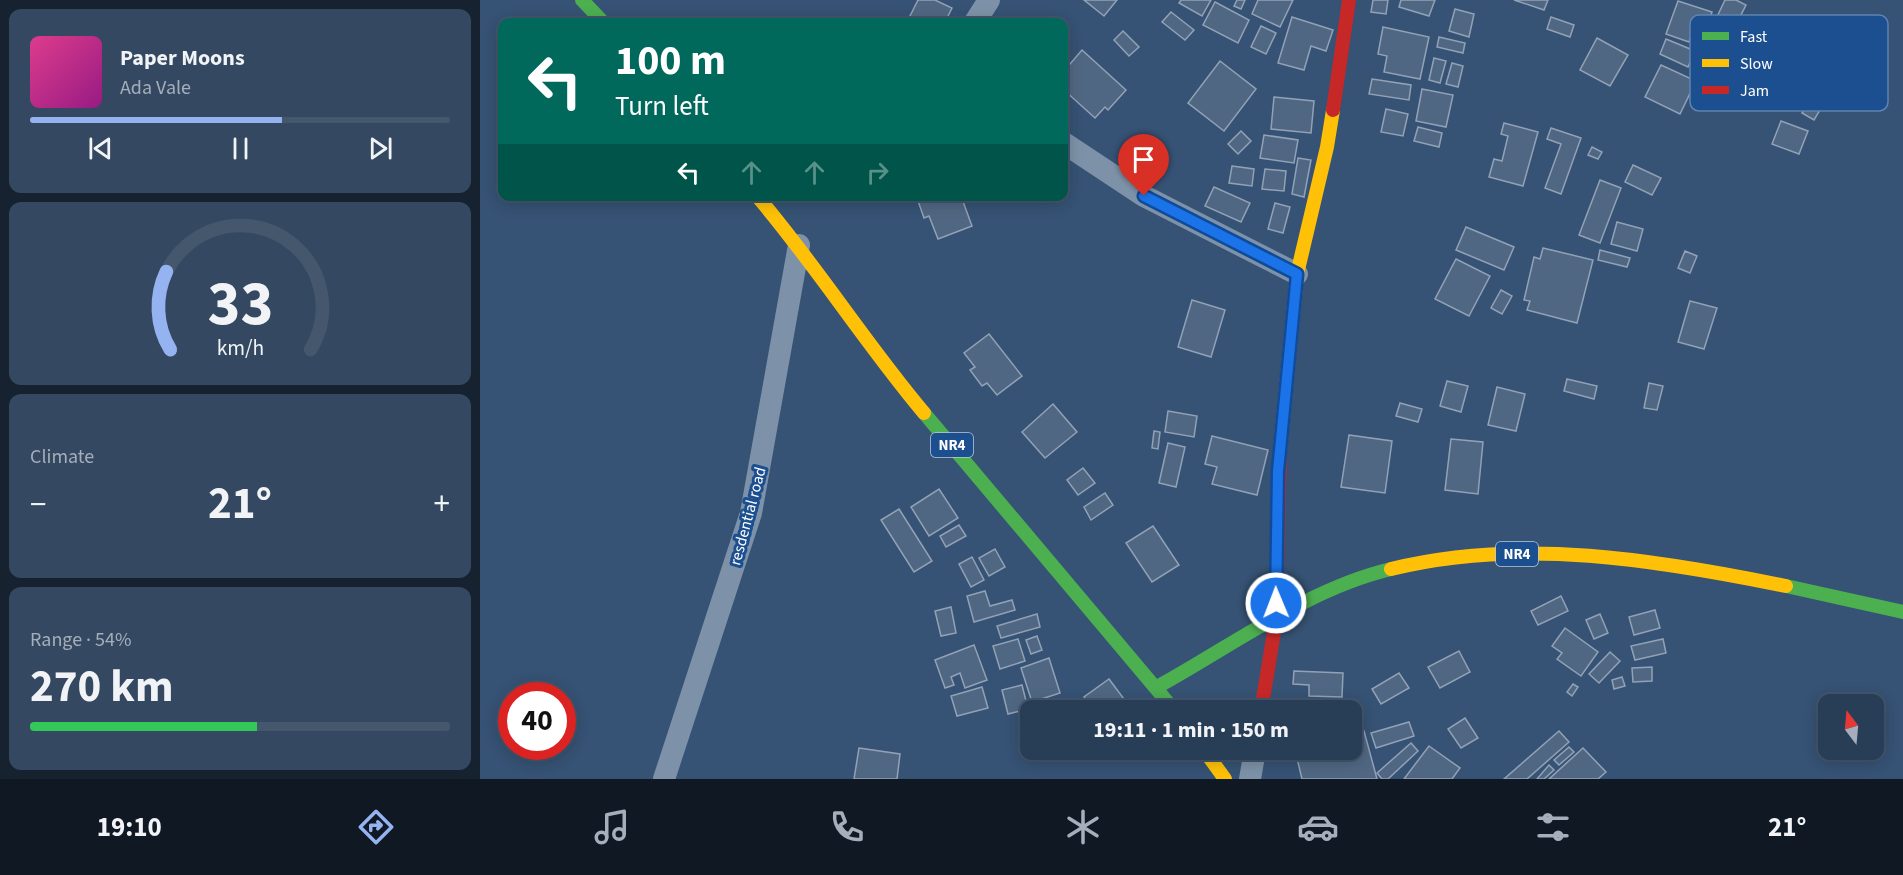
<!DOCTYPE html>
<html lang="en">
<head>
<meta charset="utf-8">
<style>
  :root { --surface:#283e57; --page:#344961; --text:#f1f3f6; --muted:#a5aeba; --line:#44576d; --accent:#95b2f1 }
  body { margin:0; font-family:"Source Sans 3",sans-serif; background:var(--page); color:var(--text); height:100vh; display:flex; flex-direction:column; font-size:22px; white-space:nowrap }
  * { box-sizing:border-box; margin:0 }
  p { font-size:20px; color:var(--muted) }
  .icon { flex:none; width:33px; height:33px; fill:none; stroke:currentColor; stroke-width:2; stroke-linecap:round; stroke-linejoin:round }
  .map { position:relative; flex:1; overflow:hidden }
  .drawer { display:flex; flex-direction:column; gap:9px; padding:9px; background:#162230; width:480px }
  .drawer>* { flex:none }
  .guide { position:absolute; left:18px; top:18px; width:570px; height:183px; border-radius:12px; box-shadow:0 3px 15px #0003,0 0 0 2px var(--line); background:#00695c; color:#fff; overflow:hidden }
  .needle { width:39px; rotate:344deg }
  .buttons { position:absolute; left:1338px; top:694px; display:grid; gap:12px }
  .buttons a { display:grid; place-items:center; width:66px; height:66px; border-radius:12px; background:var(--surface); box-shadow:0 3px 15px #0003,0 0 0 2px var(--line); font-size:30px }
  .speed { position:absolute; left:18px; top:682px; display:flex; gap:12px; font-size:30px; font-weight:700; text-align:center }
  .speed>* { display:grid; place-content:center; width:78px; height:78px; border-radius:50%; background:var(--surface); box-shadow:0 3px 15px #0003,0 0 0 2px var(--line); line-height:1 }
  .speed .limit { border:9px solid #d22; background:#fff; color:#111 }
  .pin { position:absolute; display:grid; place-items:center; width:51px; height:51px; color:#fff; margin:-62px -26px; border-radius:50% 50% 50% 0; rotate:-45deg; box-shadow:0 0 6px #0007 }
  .pin .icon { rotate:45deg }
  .me { position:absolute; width:66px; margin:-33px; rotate:359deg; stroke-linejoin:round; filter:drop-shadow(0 0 4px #0008) }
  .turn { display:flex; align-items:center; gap:21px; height:126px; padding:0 18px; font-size:27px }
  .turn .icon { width:78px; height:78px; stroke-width:2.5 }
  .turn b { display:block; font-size:42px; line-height:51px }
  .lanes { display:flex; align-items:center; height:57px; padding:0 18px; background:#0003; justify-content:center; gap:30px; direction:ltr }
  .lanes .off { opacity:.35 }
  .big { font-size:45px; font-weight:700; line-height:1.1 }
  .drawer .widget { flex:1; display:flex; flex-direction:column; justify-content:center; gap:9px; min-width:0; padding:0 21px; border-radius:12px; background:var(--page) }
  .drawer .dial { align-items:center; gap:0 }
  .dial svg { height:156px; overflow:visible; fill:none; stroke:var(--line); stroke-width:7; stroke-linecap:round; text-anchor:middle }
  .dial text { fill:var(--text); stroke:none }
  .song { display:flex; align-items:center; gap:18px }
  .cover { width:72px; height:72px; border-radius:9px; background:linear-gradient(135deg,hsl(330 70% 55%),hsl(310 70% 35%)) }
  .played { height:6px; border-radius:3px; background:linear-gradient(90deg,var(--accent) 60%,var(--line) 60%) }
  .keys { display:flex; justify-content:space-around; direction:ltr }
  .heat { display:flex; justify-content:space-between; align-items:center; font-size:33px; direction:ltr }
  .charge { height:9px; border-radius:4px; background:linear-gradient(90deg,#34c759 54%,var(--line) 0) }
  .trip { position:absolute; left:540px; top:700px; width:342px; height:60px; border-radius:12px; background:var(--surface); box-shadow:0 3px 15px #0003,0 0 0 2px var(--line); font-weight:700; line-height:60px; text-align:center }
  .tabs { display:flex; height:96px; justify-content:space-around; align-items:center; background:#101923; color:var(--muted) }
  .tabs .icon { width:42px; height:42px }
  .tabs .current { color:var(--accent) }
  .tabs b { font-size:27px; color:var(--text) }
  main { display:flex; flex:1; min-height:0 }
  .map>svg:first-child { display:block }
</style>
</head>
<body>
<main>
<section class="drawer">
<div class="widget">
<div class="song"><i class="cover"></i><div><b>Paper Moons</b><p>Ada Vale</p></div></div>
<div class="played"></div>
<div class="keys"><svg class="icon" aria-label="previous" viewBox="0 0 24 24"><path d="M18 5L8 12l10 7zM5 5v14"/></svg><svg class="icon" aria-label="pause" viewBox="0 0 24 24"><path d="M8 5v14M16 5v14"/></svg><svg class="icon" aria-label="next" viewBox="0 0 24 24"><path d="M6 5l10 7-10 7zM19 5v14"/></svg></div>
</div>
<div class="widget dial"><svg viewBox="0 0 100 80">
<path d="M14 69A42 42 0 1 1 86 69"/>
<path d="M14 69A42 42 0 0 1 12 29" stroke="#95b2f1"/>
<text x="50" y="56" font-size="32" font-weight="700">33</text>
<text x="50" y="72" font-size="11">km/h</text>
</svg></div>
<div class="widget"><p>Climate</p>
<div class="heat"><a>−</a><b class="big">21°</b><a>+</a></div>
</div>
<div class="widget"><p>Range · 54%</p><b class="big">270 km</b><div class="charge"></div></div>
</section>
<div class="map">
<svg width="1423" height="779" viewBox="0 0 1423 779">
  <rect width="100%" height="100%" fill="#365274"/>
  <g fill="#506783" stroke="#92a2b6" stroke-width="1.5">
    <path d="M438,0H455L472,8L465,22H427Z"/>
    <path d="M604,0H637L624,16Z"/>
    <path d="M701,0H731L722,16L699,3Z"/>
    <path d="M757,0H765L761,9L754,6Z"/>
    <path d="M778,0H813L800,27L772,14Z"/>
    <path d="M893,0H908L906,14L891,12Z"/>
    <path d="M921,0H955L949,16L919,7Z"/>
    <path d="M1034,0H1068L1064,10Z"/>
    <path d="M1245,0H1256L1266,5L1243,50L1225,42Z"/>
    <path d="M1198,1L1232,12L1227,26L1216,22L1209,42L1186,34Z"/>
    <path d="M735,2L769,20L758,43L723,25Z"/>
    <path d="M975,9L994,14L989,37L969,31Z"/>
    <path d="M691,12L714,30L705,40L682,22Z"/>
    <path d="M812,17L853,30L846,51L831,46L824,70L798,63Z"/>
    <path d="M1071,17L1094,25L1090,37L1067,29Z"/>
    <path d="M781,26L796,33L786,54L771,47Z"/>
    <path d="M903,27L949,37L940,79L904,72L907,56L898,54Z"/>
    <path d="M643,31L659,47L649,56L634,40Z"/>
    <path d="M959,37L985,43L983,53L957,47Z"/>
    <path d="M1117,38L1148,55L1130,86L1100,70Z"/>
    <path d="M1186,39L1215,51L1208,67L1180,54Z"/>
    <path d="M602,50L646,90L628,110L625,107L615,118L584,90V71Z"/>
    <path d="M954,58L966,61L960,83L949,80Z"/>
    <path d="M740,61L776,89L744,131L708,103Z"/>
    <path d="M972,63L983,66L978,87L966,84Z"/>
    <path d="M1181,65L1216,81L1200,114L1165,97Z"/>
    <path d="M892,79L931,85L929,100L889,94Z"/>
    <path d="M942,89L973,95L966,127L936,121Z"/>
    <path d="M794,97L834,101L831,133L791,129Z"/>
    <path d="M1329,103L1340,110L1334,120L1322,113Z"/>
    <path d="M906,109L928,114L923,136L901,132Z"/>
    <path d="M1301,121L1328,131L1319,154L1292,144Z"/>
    <path d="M1024,123L1058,132L1043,186L1009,177L1014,159L1022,161L1028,136L1021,134Z"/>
    <path d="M938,127L962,133L959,147L934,141Z"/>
    <path d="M1071,128L1101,138L1081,194L1065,188L1081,144L1067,139Z"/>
    <path d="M761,131L771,141L758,154L748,144Z"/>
    <path d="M784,135L818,140L814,163L780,158Z"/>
    <path d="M1112,147L1122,152L1118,159L1108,155Z"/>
    <path d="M818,158L831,160L824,197L812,194Z"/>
    <path d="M1153,165L1181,178L1172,195L1145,182Z"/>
    <path d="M752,166L774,169L772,186L749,183Z"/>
    <path d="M785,169L806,171L804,191L782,189Z"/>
    <path d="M1120,180L1141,188L1120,243L1099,235Z"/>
    <path d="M734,187L770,203L761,222L725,206Z"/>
    <path d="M449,196H481L492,226L458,239L449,216L444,218L438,201Z"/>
    <path d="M795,203L810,207L803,233L788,229Z"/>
    <path d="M1137,222L1163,229L1157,251L1131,244Z"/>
    <path d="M986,227L1034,247L1024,270L976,250Z"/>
    <path d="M1063,248L1113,260L1097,323L1047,310L1050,301L1044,300L1054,257L1060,259Z"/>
    <path d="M1120,250L1150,258L1147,267L1118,260Z"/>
    <path d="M1205,251L1217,256L1210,273L1198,268Z"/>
    <path d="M976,259L1010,276L989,316L955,299Z"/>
    <path d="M1021,290L1032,296L1022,314L1011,308Z"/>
    <path d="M712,300L745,310L731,357L698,347Z"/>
    <path d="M1210,301L1237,308L1224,349L1198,342Z"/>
    <path d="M509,334L542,376L517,395L507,383L502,386L490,370L495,367L484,353Z"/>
    <path d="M1087,379L1117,386L1114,399L1084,391Z"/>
    <path d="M967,381L988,386L981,412L960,406Z"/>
    <path d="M1169,383L1183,386L1177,410L1164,408Z"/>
    <path d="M1017,387L1045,394L1036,431L1008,425Z"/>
    <path d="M920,403L942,409L938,422L916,416Z"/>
    <path d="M573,404L597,432L565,458L542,432Z"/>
    <path d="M688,411L717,416L714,437L685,432Z"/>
    <path d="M674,431L680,432L678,449L672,448Z"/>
    <path d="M869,435L912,441L905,493L861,487Z"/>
    <path d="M732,436L788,450L777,495L732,484L737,467L725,464Z"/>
    <path d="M971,439L1003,442L998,494L965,490Z"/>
    <path d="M688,443L705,447L696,487L679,483Z"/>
    <path d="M603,468L615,483L598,495L587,480Z"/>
    <path d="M459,489L478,518L449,536L431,507Z"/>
    <path d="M625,493L633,505L611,520L604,507Z"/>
    <path d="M419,509L452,561L434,572L401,520Z"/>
    <path d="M479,525L486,536L466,547L460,536Z"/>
    <path d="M673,526L699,565L672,582L646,543Z"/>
    <path d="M515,549L525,567L509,576L499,558Z"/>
    <path d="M492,557L504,580L491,587L479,564Z"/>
    <path d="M505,591L510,606L532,600L535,610L494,622L487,596Z"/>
    <path d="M1081,596L1088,611L1058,625L1051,611Z"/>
    <path d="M471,607L476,633L461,636L455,611Z"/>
    <path d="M1175,610L1180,628L1154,635L1149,617Z"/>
    <path d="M557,614L560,627L521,638L517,626Z"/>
    <path d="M1120,614L1128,633L1114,639L1106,620Z"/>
    <path d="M1085,628L1118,652L1101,676L1077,659L1082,653L1072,646Z"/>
    <path d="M557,636L562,650L551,654L546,640Z"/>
    <path d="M538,639L545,661L520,669L513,646Z"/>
    <path d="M1183,639L1186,653L1155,660L1151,646Z"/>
    <path d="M494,645L507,680L485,688L480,673L471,677L474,685L465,688L455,660Z"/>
    <path d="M979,651L990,672L960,688L948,667Z"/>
    <path d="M1130,652L1140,661L1119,683L1109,674Z"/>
    <path d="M569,658L580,693L552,702L541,668Z"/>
    <path d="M1172,667V681L1153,682L1152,668Z"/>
    <path d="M814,671L863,673L862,697L829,696V685L813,684Z"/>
    <path d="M919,673L929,688L901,704L892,689Z"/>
    <path d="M1142,677L1145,686L1134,689L1132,680Z"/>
    <path d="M629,679L647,703L636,711H615L604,697Z"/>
    <path d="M1093,684L1098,687L1092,696L1087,692Z"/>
    <path d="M542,685L548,709L528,714L522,690Z"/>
    <path d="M502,687L508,708L477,716L471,696Z"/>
    <path d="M594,701L596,711H572L571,705Z"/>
    <path d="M849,705L851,711H830Z"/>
    <path d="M985,718L998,738L981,748L968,729Z"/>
    <path d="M929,722L934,736L896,748L891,733Z"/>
    <path d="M884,731L897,779H822L815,750H872V734Z"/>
    <path d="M1079,731L1089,742L1047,779H1024Z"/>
    <path d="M931,743L938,751L908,779H902L897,773Z"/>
    <path d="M949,746L980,768L972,779H924Z"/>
    <path d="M1089,747L1094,752L1079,765L1074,760Z"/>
    <path d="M379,748L420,754L417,779H374Z"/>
    <path d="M1103,748L1126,772L1118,779H1069Z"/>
    <path d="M1069,765L1074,770L1064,779H1057Z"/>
  </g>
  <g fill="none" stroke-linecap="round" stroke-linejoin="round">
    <g stroke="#7d92a8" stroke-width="22">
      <path d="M495,22L509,0"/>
      <path d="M584,143L664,196L817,274"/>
      <path d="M184,779L271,513L319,245"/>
      <path d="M770,779L775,750"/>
    </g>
    <g stroke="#4caf50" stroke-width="14">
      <path d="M102,0L123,22"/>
      <path d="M444,413L695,711"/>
      <path d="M1306,586L1423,612"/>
      <path d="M677,687C752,646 827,589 911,569"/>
    </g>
    <g stroke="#ffc107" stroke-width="14">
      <path d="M277,196C336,265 385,343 444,413"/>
      <path d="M800,450L817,274L847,147L853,110"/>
      <path d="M911,569C1040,537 1178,560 1306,586"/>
      <path d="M724,750L745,779"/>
    </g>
    <g stroke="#c62828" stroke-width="14">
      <path d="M853,110L869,0"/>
      <path d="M781,711L796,620L800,450"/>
    </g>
  </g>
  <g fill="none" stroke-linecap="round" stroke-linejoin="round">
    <g stroke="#114b97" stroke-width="15">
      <path id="route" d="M664,196L817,274L798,471L796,603"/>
    </g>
    <use href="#route" stroke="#1a73e8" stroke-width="10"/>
  </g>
  <g text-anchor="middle" stroke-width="6" stroke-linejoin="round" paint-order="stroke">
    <g fill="#1b4f8f" stroke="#bbcadd" stroke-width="1.5">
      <rect x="451" y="433" width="42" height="24" rx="4.5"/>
      <rect x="1016" y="542" width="42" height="24" rx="4.5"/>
    </g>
    <g font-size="15" font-weight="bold" fill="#fff">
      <text x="472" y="450">NR4</text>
      <text x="1037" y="559">NR4</text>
    </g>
    <g font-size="16" fill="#fff" stroke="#1b4f8f">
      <text transform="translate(267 516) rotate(-75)" y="6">resdential road</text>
    </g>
  </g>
  <rect x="1210" y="15" width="198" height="96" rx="9" fill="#1b4f8f" stroke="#5f84b1" stroke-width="1.5"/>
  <rect x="1222" y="32" width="27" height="8" fill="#4caf50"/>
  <rect x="1222" y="59" width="27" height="8" fill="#ffc107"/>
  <rect x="1222" y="86" width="27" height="8" fill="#c62828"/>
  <g font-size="16" fill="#fff">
    <text x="1260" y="42">Fast</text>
    <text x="1260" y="69">Slow</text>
    <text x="1260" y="96">Jam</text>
  </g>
</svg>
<div class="buttons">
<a><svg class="needle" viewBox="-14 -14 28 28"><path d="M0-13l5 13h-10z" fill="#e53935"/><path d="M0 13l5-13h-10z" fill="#a5aeba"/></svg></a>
</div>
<div class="speed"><div class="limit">40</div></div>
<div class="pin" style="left:664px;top:196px;background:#d93025"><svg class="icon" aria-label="arrive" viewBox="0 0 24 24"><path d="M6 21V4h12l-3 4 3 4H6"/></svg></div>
<svg class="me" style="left:796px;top:603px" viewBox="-20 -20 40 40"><circle r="17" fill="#1a73e8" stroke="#fff" stroke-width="3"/><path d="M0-11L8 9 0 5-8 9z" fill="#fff"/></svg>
<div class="trip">19:11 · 1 min · 150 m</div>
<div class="guide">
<div class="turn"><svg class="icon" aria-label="left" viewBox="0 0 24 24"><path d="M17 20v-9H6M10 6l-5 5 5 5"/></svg><div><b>100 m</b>Turn left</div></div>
<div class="lanes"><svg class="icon" aria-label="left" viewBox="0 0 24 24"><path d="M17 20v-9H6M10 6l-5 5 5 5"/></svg><svg class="icon off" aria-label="ahead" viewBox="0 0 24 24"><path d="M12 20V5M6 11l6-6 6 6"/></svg><svg class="icon off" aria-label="ahead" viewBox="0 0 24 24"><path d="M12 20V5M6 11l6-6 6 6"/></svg><svg class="icon off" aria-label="right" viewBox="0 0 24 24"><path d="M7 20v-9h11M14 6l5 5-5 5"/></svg></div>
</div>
</div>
</main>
<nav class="tabs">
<b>19:10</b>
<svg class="icon current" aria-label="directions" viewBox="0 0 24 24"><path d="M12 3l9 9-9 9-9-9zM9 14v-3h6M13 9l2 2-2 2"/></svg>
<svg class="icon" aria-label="music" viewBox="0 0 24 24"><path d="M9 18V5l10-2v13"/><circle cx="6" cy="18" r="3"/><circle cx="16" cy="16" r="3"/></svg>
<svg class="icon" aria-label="phone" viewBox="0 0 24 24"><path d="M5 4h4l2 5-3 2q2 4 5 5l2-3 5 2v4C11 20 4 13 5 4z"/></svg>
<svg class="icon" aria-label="climate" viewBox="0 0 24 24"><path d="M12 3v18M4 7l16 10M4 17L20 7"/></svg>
<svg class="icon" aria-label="car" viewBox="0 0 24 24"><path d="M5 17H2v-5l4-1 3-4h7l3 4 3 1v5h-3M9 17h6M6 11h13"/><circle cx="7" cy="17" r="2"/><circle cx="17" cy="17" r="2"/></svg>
<svg class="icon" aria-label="filters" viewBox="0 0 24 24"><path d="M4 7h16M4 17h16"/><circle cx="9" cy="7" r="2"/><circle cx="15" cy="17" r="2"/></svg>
<b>21°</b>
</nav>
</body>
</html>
